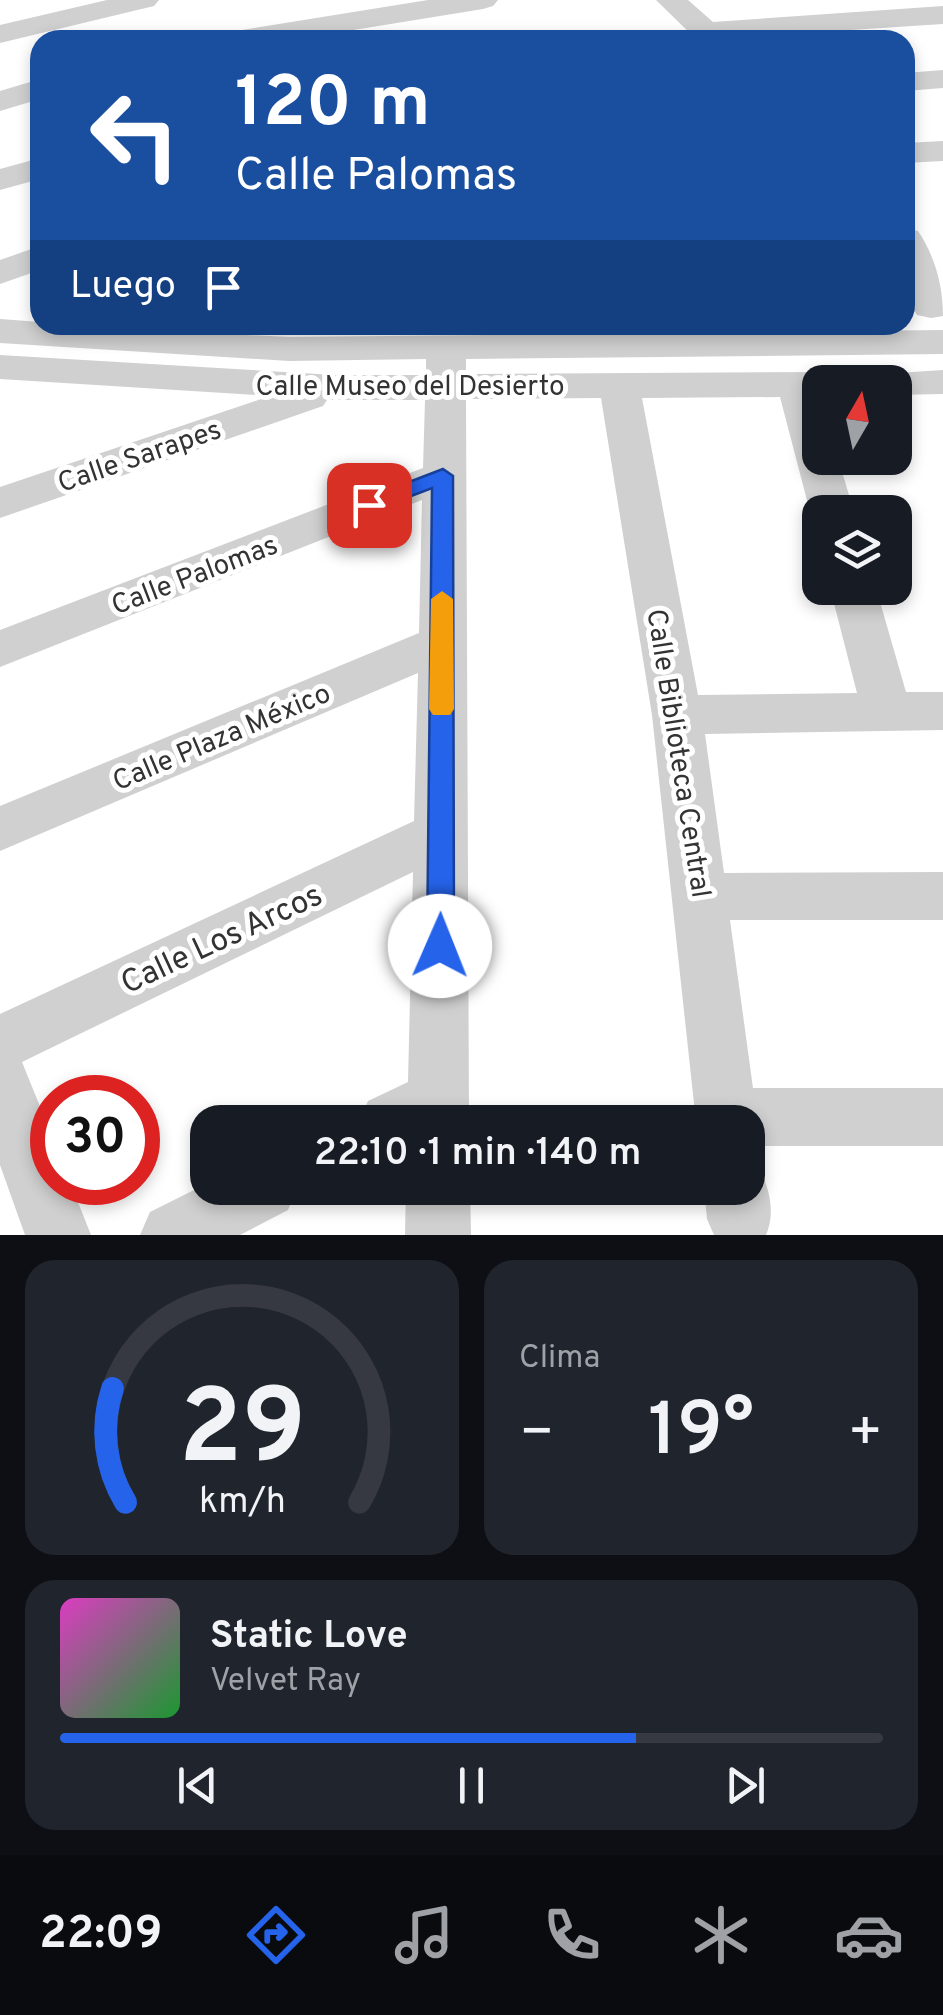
<!DOCTYPE html>
<html lang="es">
<head>
<meta charset="utf-8">
<style>
  :root { --surface:#171b24; --page:#20242c; --text:#f1f3f6; --muted:#9ea1a6; --line:#363941; --accent:#2563eb }
  body { margin:0; font-family:Overpass,sans-serif; background:var(--page); color:var(--text); height:100vh; display:flex; flex-direction:column; font-size:38px; white-space:nowrap }
  * { box-sizing:border-box; margin:0 }
  p { font-size:32px; color:var(--muted) }
  .icon { flex:none; width:55px; height:55px; fill:none; stroke:currentColor; stroke-width:2; stroke-linecap:round; stroke-linejoin:round }
  .map { position:relative; height:1235px; overflow:hidden }
  .sheet { display:flex; flex-direction:column; gap:25px; padding:25px; background:#0d0f14; flex:1 }
  .sheet>* { flex:none }
  .top-card { position:absolute; left:30px; top:30px; width:885px; height:305px; border-radius:30px; box-shadow:0 5px 15px #0003; background:#1a4fa0; color:#fff; overflow:hidden }
  .needle { width:65px; rotate:9deg }
  .buttons { position:absolute; left:802px; top:365px; display:grid; gap:20px }
  .buttons a { display:grid; place-items:center; width:110px; height:110px; border-radius:20px; background:var(--surface); box-shadow:0 5px 15px #0003; font-size:50px }
  .speed { position:absolute; left:30px; top:1075px; display:flex; gap:20px; font-size:50px; font-weight:700; text-align:center }
  .speed>* { display:grid; place-content:center; width:130px; height:130px; border-radius:50%; background:var(--surface); box-shadow:0 5px 15px #0003; line-height:1 }
  .speed .limit { border:15px solid #d22; background:#fff; color:#111 }
  .pin { position:absolute; display:grid; place-items:center; width:85px; height:85px; color:#fff; margin:-42px; border-radius:20px; box-shadow:0 5px 15px #0006 }
  .me { position:absolute; width:110px; margin:-55px; rotate:1deg; stroke-linejoin:round; filter:drop-shadow(0 0 8px #0008) }
  .turn { display:flex; align-items:center; gap:35px; height:210px; padding:0 40px; font-size:45px }
  .turn .icon { width:130px; height:130px; stroke-width:2.5 }
  .turn b { display:block; font-size:70px; line-height:85px }
  .then { display:flex; align-items:center; height:95px; padding:0 40px; background:#0003; gap:20px; font-size:38px }
  .big { font-size:75px; font-weight:600; line-height:1.1 }
  .sheet .card { flex:1; display:flex; flex-direction:column; justify-content:center; gap:15px; min-width:0; padding:0 35px; border-radius:30px; background:var(--page) }
  .sheet .dial { align-items:center; gap:0 }
  .dial svg { height:260px; overflow:visible; fill:none; stroke:var(--line); stroke-width:7; stroke-linecap:round; text-anchor:middle }
  .dial text { fill:var(--text); stroke:none }
  .song { display:flex; align-items:center; gap:30px }
  .cover { width:120px; height:120px; border-radius:15px; background:linear-gradient(135deg,hsl(310 70% 55%),hsl(130 70% 35%)) }
  .played { height:10px; border-radius:5px; background:linear-gradient(90deg,var(--accent) 70%,var(--line) 70%) }
  .keys { display:flex; justify-content:space-around; direction:ltr }
  .heat { display:flex; justify-content:space-between; align-items:center; font-size:55px; direction:ltr }
  .sheet .tiles { flex:1; display:grid; gap:25px; grid-template-columns:1fr 1fr }
  .card:last-child { grid-column:span 2 }
  .trip { position:absolute; left:190px; top:1105px; width:575px; height:100px; border-radius:30px; background:var(--surface); box-shadow:0 5px 15px #0003; font-weight:600; line-height:100px; text-align:center }
  .menu { display:flex; height:160px; justify-content:space-around; align-items:center; background:#090b0e; color:var(--muted) }
  .menu .icon { width:70px; height:70px }
  .menu .selected { color:var(--accent) }
  .menu b { font-size:45px; color:var(--text) }
  .map>svg:first-child { display:block }
</style>
</head>
<body>
<div class="map">
<svg width="943" height="1235" viewBox="0 0 943 1235">
  <rect width="100%" height="100%" fill="#fff"/>
  <g fill="none" stroke-linecap="round" stroke-linejoin="round">
    <g fill="#d0d0d0" fill-rule="evenodd">
      <path d="M107,0H159L154,6L0,43V25Z"/>
      <path d="M428,0H498L493,6L483,9L292,40H221L225,34L236,31Z"/>
      <path d="M656,0H688L713,22L943,6V24L697,40Z"/>
      <path d="M943,70V88L905,91V73Z"/>
      <path d="M40,79V99L0,111V91Z"/>
      <path d="M943,141V161L905,163V143Z"/>
      <path d="M40,158V179L0,190V169Z"/>
      <path d="M905,228L918,231C935,256 943,286 943,316L931,318L917,315C900,290 905,258 905,228Z"/>
      <path d="M40,246V270L0,284V260Z"/>
      <path d="M0,319L40,322V325L289,337L943,330V354L466,359V374L820,372L834,375L839,382H820V458H838L854,512H820V524L810,512L780,397L642,398L698,695L857,693L830,588H876L906,692H943V730L705,734L724,873L943,872V920H730L753,1088H943V1146H748V1122H696L652,715L601,398L466,399L469,1122H359L368,1101L408,1082L413,872L22,1062L52,1136V1182H70L91,1235H25L0,1165V1014L414,821L418,673L0,851V806L419,633L422,500L0,667V630L423,468L425,400H327L323,406L0,518V487L270,396L0,379V355L335,375H426V359L289,361L0,343Z"/>
      <path d="M943,370V394L895,395V382H875L881,374Z"/>
      <path d="M748,1161L759,1166C769,1189 776,1211 766,1235H714L707,1219L704,1188H748Z"/>
      <path d="M208,1183V1188H297L288,1210L240,1235H140L150,1212Z"/>
      <path d="M406,1188H470L471,1235H405Z"/>
    </g>
  </g>
  <path fill="#2563eb" stroke="#184099" stroke-width="2.5" d="M443,469L453,476L454,946L450,955L440,958L431,955L427,946L432,488L369,512L358,505L362,500Z"/>
  <path fill="#f59e0b" d="M442,591L453,599L454,709L450,715H433L429,709L431,599Z"/>
  <g text-anchor="middle" stroke-width="10" stroke-linejoin="round" paint-order="stroke">
    <g font-size="28" fill="#333" stroke="#fff">
      <text x="410" y="395">Calle Museo del Desierto</text>
      <text transform="translate(139 455) rotate(-19)" y="10">Calle Sarapes</text>
      <text transform="translate(194 574) rotate(-21)" y="10">Calle Palomas</text>
      <text transform="translate(221 736) rotate(-23)" y="10">Calle Plaza México</text>
      <text transform="translate(680 753) rotate(81)" y="10">Calle Biblioteca Central</text>
    </g>
    <g font-size="32" fill="#333" stroke="#fff">
      <text transform="translate(221 938) rotate(-25)" y="11">Calle Los Arcos</text>
    </g>
  </g>
</svg>
<div class="buttons">
<a><svg class="needle" viewBox="-14 -14 28 28"><path d="M0-13l5 13h-10z" fill="#e53935"/><path d="M0 13l5-13h-10z" fill="#9ea1a6"/></svg></a>
<a><svg class="icon" aria-label="layers" viewBox="0 0 24 24"><path d="M12 4l9 5-9 5-9-5zM3 14l9 5 9-5"/></svg></a>
</div>
<div class="speed"><div class="limit">30</div></div>
<div class="pin" style="left:369px;top:505px;background:#d93025"><svg class="icon" aria-label="arrive" viewBox="0 0 24 24"><path d="M6 21V4h12l-3 4 3 4H6"/></svg></div>
<svg class="me" style="left:440px;top:946px" viewBox="-20 -20 40 40"><circle r="19" fill="#fff"/><path d="M0-13L10 11 0 6-10 11z" fill="#2563eb"/></svg>
<div class="trip">22:10 · 1 min · 140 m</div>
<div class="top-card">
<div class="turn"><svg class="icon" aria-label="left" viewBox="0 0 24 24"><path d="M17 20v-9H6M10 6l-5 5 5 5"/></svg><div><b>120 m</b>Calle Palomas</div></div>
<div class="then">Luego<svg class="icon" aria-label="arrive" viewBox="0 0 24 24"><path d="M6 21V4h12l-3 4 3 4H6"/></svg></div>
</div>
</div>
<section class="sheet">
<div class="tiles">
<div class="card dial"><svg viewBox="0 0 100 80">
<path d="M14 69A42 42 0 1 1 86 69"/>
<path d="M14 69A42 42 0 0 1 10 34" stroke="#2563eb"/>
<text x="50" y="56" font-size="32" font-weight="700">29</text>
<text x="50" y="72" font-size="11">km/h</text>
</svg></div>
<div class="card"><p>Clima</p>
<div class="heat"><a>−</a><b class="big">19°</b><a>+</a></div>
</div>
<div class="card">
<div class="song"><i class="cover"></i><div><b>Static Love</b><p>Velvet Ray</p></div></div>
<div class="played"></div>
<div class="keys"><svg class="icon" aria-label="previous" viewBox="0 0 24 24"><path d="M18 5L8 12l10 7zM5 5v14"/></svg><svg class="icon" aria-label="pause" viewBox="0 0 24 24"><path d="M8 5v14M16 5v14"/></svg><svg class="icon" aria-label="next" viewBox="0 0 24 24"><path d="M6 5l10 7-10 7zM19 5v14"/></svg></div>
</div>
</div>
</section>
<nav class="menu">
<b>22:09</b>
<svg class="icon selected" aria-label="directions" viewBox="0 0 24 24"><path d="M12 3l9 9-9 9-9-9zM9 14v-3h6M13 9l2 2-2 2"/></svg>
<svg class="icon" aria-label="music" viewBox="0 0 24 24"><path d="M9 18V5l10-2v13"/><circle cx="6" cy="18" r="3"/><circle cx="16" cy="16" r="3"/></svg>
<svg class="icon" aria-label="phone" viewBox="0 0 24 24"><path d="M5 4h4l2 5-3 2q2 4 5 5l2-3 5 2v4C11 20 4 13 5 4z"/></svg>
<svg class="icon" aria-label="climate" viewBox="0 0 24 24"><path d="M12 3v18M4 7l16 10M4 17L20 7"/></svg>
<svg class="icon" aria-label="car" viewBox="0 0 24 24"><path d="M5 17H2v-5l4-1 3-4h7l3 4 3 1v5h-3M9 17h6M6 11h13"/><circle cx="7" cy="17" r="2"/><circle cx="17" cy="17" r="2"/></svg>
</nav>
</body>
</html>
